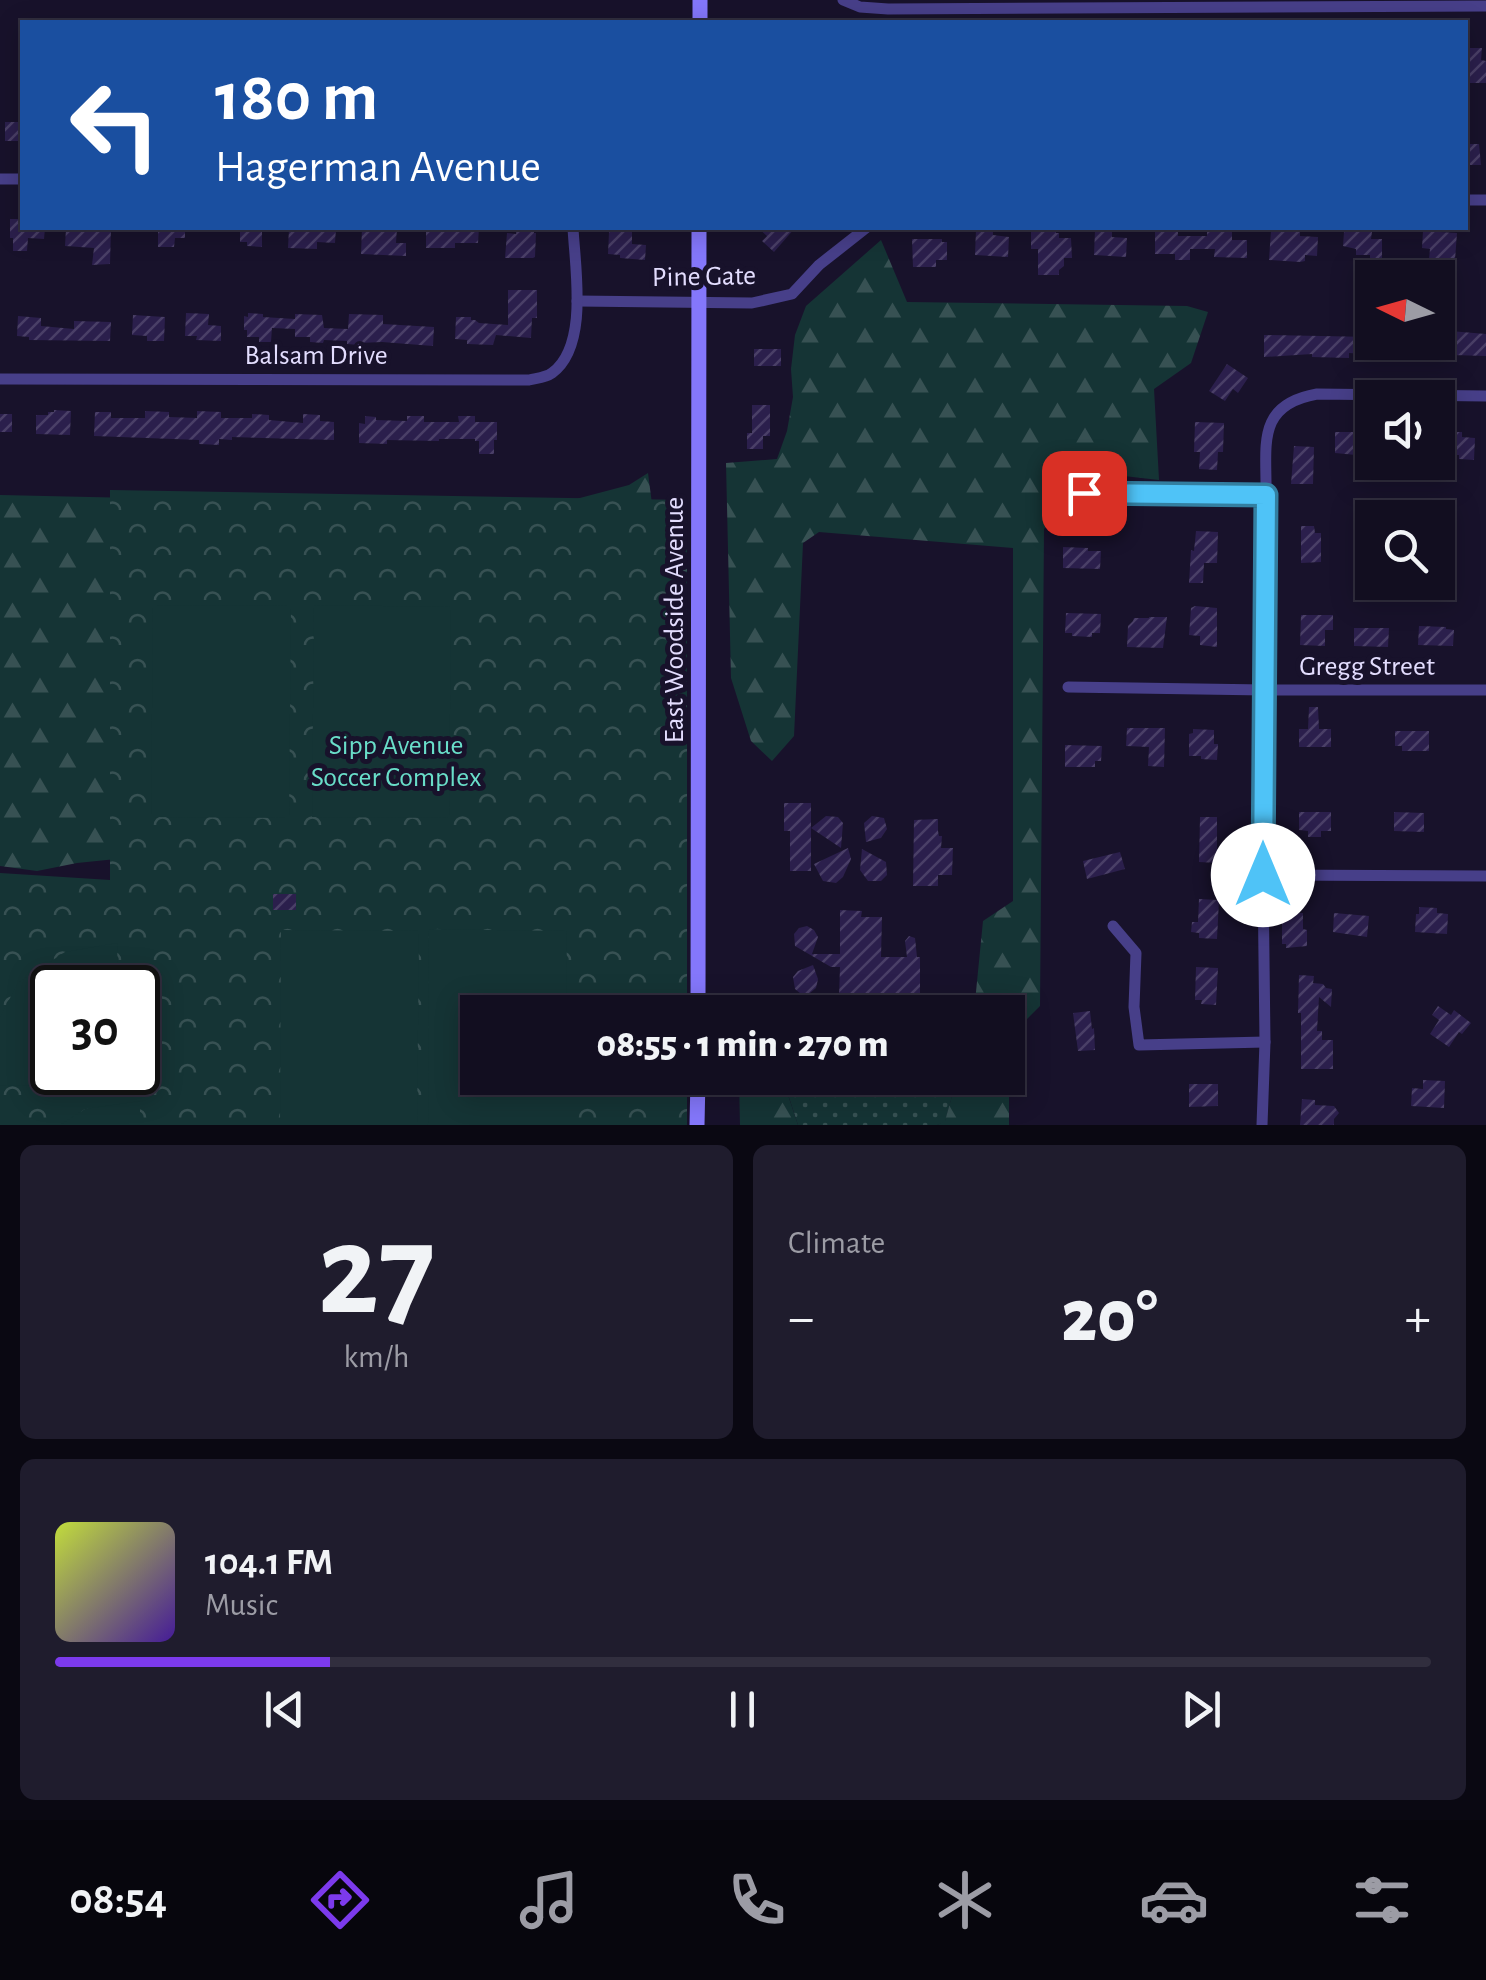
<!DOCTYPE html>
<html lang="en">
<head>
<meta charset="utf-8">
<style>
  :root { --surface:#120e20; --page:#1f1c2d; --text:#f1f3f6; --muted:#9c9ca5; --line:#312e3e; --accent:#7c3aed }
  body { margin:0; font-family:"Alegreya Sans",sans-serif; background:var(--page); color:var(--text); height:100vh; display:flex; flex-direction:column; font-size:38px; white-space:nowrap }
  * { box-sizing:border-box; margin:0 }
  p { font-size:32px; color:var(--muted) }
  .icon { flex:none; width:55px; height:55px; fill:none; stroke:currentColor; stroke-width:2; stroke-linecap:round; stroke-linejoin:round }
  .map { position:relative; height:1125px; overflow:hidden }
  .details { display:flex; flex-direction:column; gap:20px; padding:20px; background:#0a0812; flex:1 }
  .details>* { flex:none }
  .guide { position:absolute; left:20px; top:20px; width:1448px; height:210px; border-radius:0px; box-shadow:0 5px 25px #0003,0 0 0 2px var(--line); background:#1a4fa0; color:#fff; overflow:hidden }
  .needle { width:65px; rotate:275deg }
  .buttons { position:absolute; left:1355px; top:260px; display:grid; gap:20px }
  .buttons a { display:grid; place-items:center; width:100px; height:100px; border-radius:0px; background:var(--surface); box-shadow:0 5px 25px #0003,0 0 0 2px var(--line); font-size:50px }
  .speed { position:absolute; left:30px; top:965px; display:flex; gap:20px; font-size:50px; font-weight:700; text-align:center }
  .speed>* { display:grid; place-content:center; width:130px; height:130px; border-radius:50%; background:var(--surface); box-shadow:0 5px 25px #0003,0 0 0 2px var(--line); line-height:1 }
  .speed .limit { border:5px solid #111; border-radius:15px; background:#fff; color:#111 }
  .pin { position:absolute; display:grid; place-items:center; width:85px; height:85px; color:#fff; margin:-42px; border-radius:20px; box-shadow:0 5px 15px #0006 }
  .me { position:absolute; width:110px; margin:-55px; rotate:0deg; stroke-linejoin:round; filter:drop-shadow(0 0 8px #0008) }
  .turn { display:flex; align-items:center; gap:35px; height:210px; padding:0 30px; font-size:45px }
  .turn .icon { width:130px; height:130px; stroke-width:2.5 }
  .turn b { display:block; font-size:70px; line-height:85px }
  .big { font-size:75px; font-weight:800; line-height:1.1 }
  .details .card { flex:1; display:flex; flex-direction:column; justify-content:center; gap:15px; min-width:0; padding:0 35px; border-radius:15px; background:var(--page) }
  .details .dial { align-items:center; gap:0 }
  .dial b { font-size:130px; line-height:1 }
  .song { display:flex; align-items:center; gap:30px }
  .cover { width:120px; height:120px; border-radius:15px; background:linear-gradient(135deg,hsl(70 70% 55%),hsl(260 70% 35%)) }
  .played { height:10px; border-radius:5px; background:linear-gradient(90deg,var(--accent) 20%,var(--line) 20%) }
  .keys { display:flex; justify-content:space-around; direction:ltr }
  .heat { display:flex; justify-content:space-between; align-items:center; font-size:55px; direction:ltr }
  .details .tiles { flex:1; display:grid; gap:20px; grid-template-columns:1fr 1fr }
  .card:last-child { grid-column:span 2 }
  .trip { position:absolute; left:460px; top:995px; width:565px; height:100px; border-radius:0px; background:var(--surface); box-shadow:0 5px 25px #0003,0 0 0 2px var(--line); font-weight:800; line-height:100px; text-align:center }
  .dock { display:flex; height:160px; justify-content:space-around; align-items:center; background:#07060d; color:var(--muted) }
  .dock .icon { width:70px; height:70px }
  .dock .on { color:var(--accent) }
  .dock b { font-size:45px; color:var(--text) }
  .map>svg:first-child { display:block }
</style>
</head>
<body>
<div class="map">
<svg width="1486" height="1125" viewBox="0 0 1486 1125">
  <defs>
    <pattern id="grass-dots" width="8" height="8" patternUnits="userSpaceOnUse" patternTransform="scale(2.5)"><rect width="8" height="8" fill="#153435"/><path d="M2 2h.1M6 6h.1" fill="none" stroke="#375153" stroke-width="1.8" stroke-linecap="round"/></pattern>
    <pattern id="forest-firs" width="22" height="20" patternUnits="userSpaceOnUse" patternTransform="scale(2.5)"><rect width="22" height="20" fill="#153435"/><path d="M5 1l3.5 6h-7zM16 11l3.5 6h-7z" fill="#375153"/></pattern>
    <pattern id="park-crowns" width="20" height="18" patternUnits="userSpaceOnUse" patternTransform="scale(2.5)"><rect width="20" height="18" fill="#153435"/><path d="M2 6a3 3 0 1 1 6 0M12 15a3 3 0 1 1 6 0" fill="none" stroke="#375153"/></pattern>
    <pattern id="building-hatch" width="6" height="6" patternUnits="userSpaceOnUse" patternTransform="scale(2.5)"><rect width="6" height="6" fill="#2b1f4c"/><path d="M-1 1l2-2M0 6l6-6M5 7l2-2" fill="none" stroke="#4a3f67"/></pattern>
  </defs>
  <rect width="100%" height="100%" fill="#18122b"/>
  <path fill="url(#grass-dots)" d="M787,1078H957L945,1122L937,1125H798L783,1079Z"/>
  <g fill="url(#forest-firs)">
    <path d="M881,240L907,302L1187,306L1208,312L1191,363L1154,389L1159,480L1124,476L1078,477L1061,511L1044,529L1040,1006L1015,1031L1009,1049V1125H937L945,1121L957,1078H1008V1012H974L983,921L1013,901V548L819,532L803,543L794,736L772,761L751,741L731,678L726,463L777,459L787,431L793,397L791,369L795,335L806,306Z"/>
    <path d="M648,473L655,527L116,859L77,863L37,871L0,866V495L546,507L629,485Z"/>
    <path d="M739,1078H787L783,1080L798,1125H740Z"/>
  </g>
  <path fill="url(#park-crowns)" fill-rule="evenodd" d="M110,490L687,500V1012H478V1078H687V1125H0V873L110,880ZM52,988H138V1072H52Z"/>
  <g fill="#153435">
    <path d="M153,605L291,606L289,818L151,817Z"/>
    <path d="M314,605L451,607L449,818L312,817Z"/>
    <path d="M429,929L567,931L566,1012H478V1078H565V1125H428Z"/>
    <path d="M281,930L419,931L417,1125H280Z"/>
    <path d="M117,943L118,987L52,988V1072L121,1073L112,1084L0,1086V1017L18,983L65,952Z"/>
    <path d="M140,1101V1125H60L85,1109Z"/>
  </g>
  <g fill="url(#building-hatch)">
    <path d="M1466,48H1482L1481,60L1486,61V83H1466Z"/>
    <rect x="5" y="122" width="17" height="19"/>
    <path d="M1465,144H1479L1481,165H1465Z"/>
    <path d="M10,219H22V228H45L44,239L28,238L27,251H13V238H10Z"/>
    <path d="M66,228H111L110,264L92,265L94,248L65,246Z"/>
    <path d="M158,228H185V238H175L174,247H158Z"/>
    <path d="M240,228H262V247L247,246V242H240Z"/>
    <path d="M289,228H336L335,243L317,242V249L288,248Z"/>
    <path d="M362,228H397L396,243H406V256L361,254Z"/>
    <path d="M426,228H479L478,243H455V248H426Z"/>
    <path d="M517,228H534V233H536L535,257L533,258H505L507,233L516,234Z"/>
    <path d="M619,228L632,229V244L646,245L645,260L620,258V255L608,254L609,232H619Z"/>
    <path d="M758,228H795L774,252L762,241L767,236Z"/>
    <path d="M976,229L993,230V235L1009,237L1008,257L975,255Z"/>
    <path d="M1031,230H1056V233H1059V238H1071L1072,258H1064V266L1059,270V275H1038V249H1031Z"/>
    <path d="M1095,230H1112V237L1127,238L1126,257L1094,255Z"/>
    <path d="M1207,230H1232V240H1247V258L1214,257L1215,249H1190V260H1175V254H1155V231H1178V236H1207Z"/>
    <path d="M1271,230L1300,232V236L1318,237L1317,256L1305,255V261L1300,262L1269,260Z"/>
    <path d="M1423,231L1457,233L1455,260L1429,259L1430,249L1422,248Z"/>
    <path d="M1344,232H1372L1371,239H1382V260H1370V255H1356V249L1343,246Z"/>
    <path d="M912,239H942V242H947V260H936V267H913Z"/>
    <path d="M508,290H537V318H532L531,338L496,335L493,345L467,344V340L455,339L456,317H471V320H475L479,323L508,325Z"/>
    <path d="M186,313L209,314L208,325L221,326V341L196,340L197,336H185Z"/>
    <path d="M248,313L263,314V317L295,319V314L322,315L324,328L348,329L349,314L383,315V324L434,327L433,346L382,342L359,343V345L347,344V341L324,340L323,343L310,342V337H295V329L272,328L271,342H259V337H247V330H244V316L248,317Z"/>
    <path d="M133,315L165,317L164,341H147V336L132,335Z"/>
    <path d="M18,316L41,318V326L74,329V321L111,322L110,341L29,340V337L17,336Z"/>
    <path d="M1438,330L1486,334V356L1452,355L1451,361L1381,360V355L1349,353V358L1312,357V354L1264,357V335L1372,337V342H1438Z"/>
    <rect x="754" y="349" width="27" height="17"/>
    <path d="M1227,364L1248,378L1238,393L1233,389L1225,401L1209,391Z"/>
    <path d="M752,405H770V436H763V449H747V433H752Z"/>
    <path d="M54,410L71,411L70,435L36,434V415H48V412H54Z"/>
    <path d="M145,411L169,412V417L197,418V411L221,412V418H252V414L269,415V420L303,423V414L320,415V421L334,422V440L232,437V440L219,439V445L199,444V440L94,436L95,412H111V418H145Z"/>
    <rect x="0" y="414" width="12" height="18"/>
    <path d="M365,416L376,417V420L407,421V416H424V422H459L458,416H475V422H497V440H494V454H479V441H475V439H439V441L387,440V444L359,443V423L365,424Z"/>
    <path d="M1195,422L1224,423L1223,452H1218L1217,470L1199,469L1200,452H1194Z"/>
    <path d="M1335,432H1359V438H1371V460H1356V455L1335,453Z"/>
    <path d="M1438,432H1462V437L1475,438L1474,460L1459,459V455H1451V447L1438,446Z"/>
    <path d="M1294,446L1314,447L1313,484H1291Z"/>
    <path d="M1301,526H1314L1315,533H1321V562L1301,563Z"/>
    <path d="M1196,531L1218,532L1217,563H1204L1203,583H1189L1191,550L1194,551Z"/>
    <path d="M1063,547L1088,548V551H1101L1100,569L1063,568Z"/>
    <path d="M1195,606L1217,608V647L1200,645V636L1189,635L1191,608Z"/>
    <path d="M1066,613L1101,614L1100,633H1092V637L1072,636V633H1065Z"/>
    <path d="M1301,615H1333V630H1325V646L1300,645Z"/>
    <path d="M1149,617H1167L1163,648L1127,647L1128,626L1133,621L1134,618H1149Z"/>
    <path d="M1419,626L1446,627V629L1454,630L1453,646L1418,645Z"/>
    <path d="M1354,628H1389L1388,647L1354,646Z"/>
    <path d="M1309,707H1318L1319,729H1331V747H1299V729H1308Z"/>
    <path d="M1127,728H1165L1164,767L1148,766L1149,747L1126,746Z"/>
    <path d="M1193,729L1214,730V744H1218L1217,760L1201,759V756H1189V734L1193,733Z"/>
    <path d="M1395,731H1429V751H1402V746H1395Z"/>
    <path d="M1065,745L1102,746L1101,761H1095V767H1065Z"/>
    <path d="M784,803H811V871H790V831H784Z"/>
    <path d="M1299,812H1331V831H1321V837H1308V831L1299,830Z"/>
    <path d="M1394,812L1424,813V832L1394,831Z"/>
    <path d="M826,816L838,817L843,823L841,848L811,828Z"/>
    <path d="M872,816L884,818L887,829L881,838L866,842L864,823Z"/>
    <path d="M1200,817H1217V863L1199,862Z"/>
    <path d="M938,819V831L939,836H942L941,848H953L952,875H938V886H913L914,820Z"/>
    <path d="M848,848L851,859L843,877L836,883L823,881L814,864Z"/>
    <path d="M862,849L886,862L887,875L881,881H868L860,870Z"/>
    <path d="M1120,852L1125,869L1087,879L1083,861Z"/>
    <rect x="273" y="894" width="23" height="16"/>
    <path d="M1199,899L1219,900L1217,939L1199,938V933L1191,932L1192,922H1198Z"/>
    <path d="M1282,906H1294V913H1303V929L1307,930V946L1286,948V944H1282Z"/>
    <path d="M1419,907L1437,908V913L1448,914L1447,934L1415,932L1416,914H1419Z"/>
    <path d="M840,910L862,911L861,917H882L881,957H907L905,941L909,936L915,938L917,957H920V1001H901L900,997L839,996L840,967H831L795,946L794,934L799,928L807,926L814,930L818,937L812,954H840Z"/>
    <path d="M1334,913L1369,916L1367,937L1333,932Z"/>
    <path d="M813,965L818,979L816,988L810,993L801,994L795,989L793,977L798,971Z"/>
    <path d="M1196,967L1218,968L1216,1005L1201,1004L1202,1000H1195Z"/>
    <path d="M1299,975L1314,976L1313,983L1323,984L1326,988L1332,989L1331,1007L1319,997L1317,1031H1322V1040H1333V1069H1301V1013H1298Z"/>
    <path d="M1438,1006L1451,1015L1454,1010L1471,1023L1462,1034L1459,1032L1449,1047L1430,1034L1439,1020L1432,1015Z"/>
    <path d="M1090,1011L1092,1029L1094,1028L1095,1050L1078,1051L1073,1013Z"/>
    <path d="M1423,1080L1445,1081L1444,1108L1411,1106L1412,1088L1423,1089Z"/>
    <path d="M1189,1084H1218V1106L1189,1107Z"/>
    <path d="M1302,1099L1315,1100V1105L1334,1106L1339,1113L1334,1119V1125H1300Z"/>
  </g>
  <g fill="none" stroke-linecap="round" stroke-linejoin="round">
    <g stroke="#473f89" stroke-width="11">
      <path d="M843,0L860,7L888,9L1486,6"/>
      <path d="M0,179H22"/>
      <path d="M1465,200H1486"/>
      <path d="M577,301L752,303L792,294L819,265L866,228"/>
      <path d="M0,379L529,380C537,378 545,378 552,373C589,346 575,268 573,228"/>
      <path d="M1084,523V493L1266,495"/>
      <path d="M1068,687L1265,690H1486"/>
      <path d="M1263,875L1486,876"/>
      <path d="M1113,926L1136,953L1134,1007L1139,1045L1265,1042"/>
      <path d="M1262,1125L1265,1042L1263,875L1266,495C1267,446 1255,405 1317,394L1486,396"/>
    </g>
    <g stroke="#8477fb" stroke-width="15">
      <path d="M700,22V0"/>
      <path d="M698,1012L699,228"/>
      <path d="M697,1125L698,1078"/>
    </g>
  </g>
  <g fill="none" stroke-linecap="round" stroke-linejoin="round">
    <g stroke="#337fa1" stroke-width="25">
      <path id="route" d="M1084,493L1266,495L1263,875"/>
    </g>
    <use href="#route" stroke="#4fc3f7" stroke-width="18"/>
  </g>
  <g text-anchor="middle" stroke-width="10" stroke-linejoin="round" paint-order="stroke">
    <g font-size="28" fill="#e3ddfe" stroke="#18122b">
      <text transform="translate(704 275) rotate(-1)" y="10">Pine Gate</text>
      <text x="316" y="364">Balsam Drive</text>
      <text transform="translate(673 620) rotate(-90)" y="10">East Woodside Avenue</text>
      <text x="1367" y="675">Gregg Street</text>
    </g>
    <g font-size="28" fill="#69dec9" stroke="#18122b">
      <text x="396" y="754">Sipp Avenue<tspan x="396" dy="32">Soccer Complex</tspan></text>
    </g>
  </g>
</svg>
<div class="buttons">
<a><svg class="needle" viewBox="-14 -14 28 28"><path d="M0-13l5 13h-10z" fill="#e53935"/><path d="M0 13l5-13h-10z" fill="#9c9ca5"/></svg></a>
<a><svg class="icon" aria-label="sound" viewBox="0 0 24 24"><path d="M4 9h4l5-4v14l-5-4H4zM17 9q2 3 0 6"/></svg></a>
<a><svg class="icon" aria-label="search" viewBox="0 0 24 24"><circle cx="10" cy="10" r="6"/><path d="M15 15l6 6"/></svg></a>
</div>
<div class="speed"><div class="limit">30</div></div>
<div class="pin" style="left:1084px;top:493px;background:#d93025"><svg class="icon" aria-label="arrive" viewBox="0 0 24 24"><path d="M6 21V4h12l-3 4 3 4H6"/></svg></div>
<svg class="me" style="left:1263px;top:875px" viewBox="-20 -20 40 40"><circle r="19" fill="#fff"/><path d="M0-13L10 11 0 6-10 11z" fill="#4fc3f7"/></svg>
<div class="trip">08:55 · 1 min · 270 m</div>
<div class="guide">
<div class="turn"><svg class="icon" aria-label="left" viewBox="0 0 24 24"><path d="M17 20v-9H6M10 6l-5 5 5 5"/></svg><div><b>180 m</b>Hagerman Avenue</div></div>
</div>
</div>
<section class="details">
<div class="tiles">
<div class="card dial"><b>27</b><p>km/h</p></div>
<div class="card"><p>Climate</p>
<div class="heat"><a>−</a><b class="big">20°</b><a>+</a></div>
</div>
<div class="card">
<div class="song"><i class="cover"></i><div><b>104.1 FM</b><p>Music</p></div></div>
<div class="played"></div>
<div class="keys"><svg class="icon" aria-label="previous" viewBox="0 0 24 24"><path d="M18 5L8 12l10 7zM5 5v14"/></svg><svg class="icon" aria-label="pause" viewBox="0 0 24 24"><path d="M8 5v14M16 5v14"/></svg><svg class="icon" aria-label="next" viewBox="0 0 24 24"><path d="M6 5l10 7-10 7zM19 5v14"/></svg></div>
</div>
</div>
</section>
<nav class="dock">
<b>08:54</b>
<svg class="icon on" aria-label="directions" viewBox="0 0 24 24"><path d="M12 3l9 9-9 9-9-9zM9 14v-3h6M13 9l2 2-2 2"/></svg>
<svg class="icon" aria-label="music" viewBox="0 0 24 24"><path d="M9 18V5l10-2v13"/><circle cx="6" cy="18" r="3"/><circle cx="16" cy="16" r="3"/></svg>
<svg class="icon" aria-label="phone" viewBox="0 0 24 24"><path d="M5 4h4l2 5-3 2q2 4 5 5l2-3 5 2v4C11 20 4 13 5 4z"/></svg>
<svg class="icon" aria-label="climate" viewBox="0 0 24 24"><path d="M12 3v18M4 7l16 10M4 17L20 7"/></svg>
<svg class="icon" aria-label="car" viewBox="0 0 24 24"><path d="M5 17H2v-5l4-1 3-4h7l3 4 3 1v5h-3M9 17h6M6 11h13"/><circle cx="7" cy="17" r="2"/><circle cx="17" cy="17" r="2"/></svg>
<svg class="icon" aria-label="filters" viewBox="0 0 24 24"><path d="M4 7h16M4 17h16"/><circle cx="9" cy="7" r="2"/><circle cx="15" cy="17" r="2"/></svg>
</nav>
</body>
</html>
